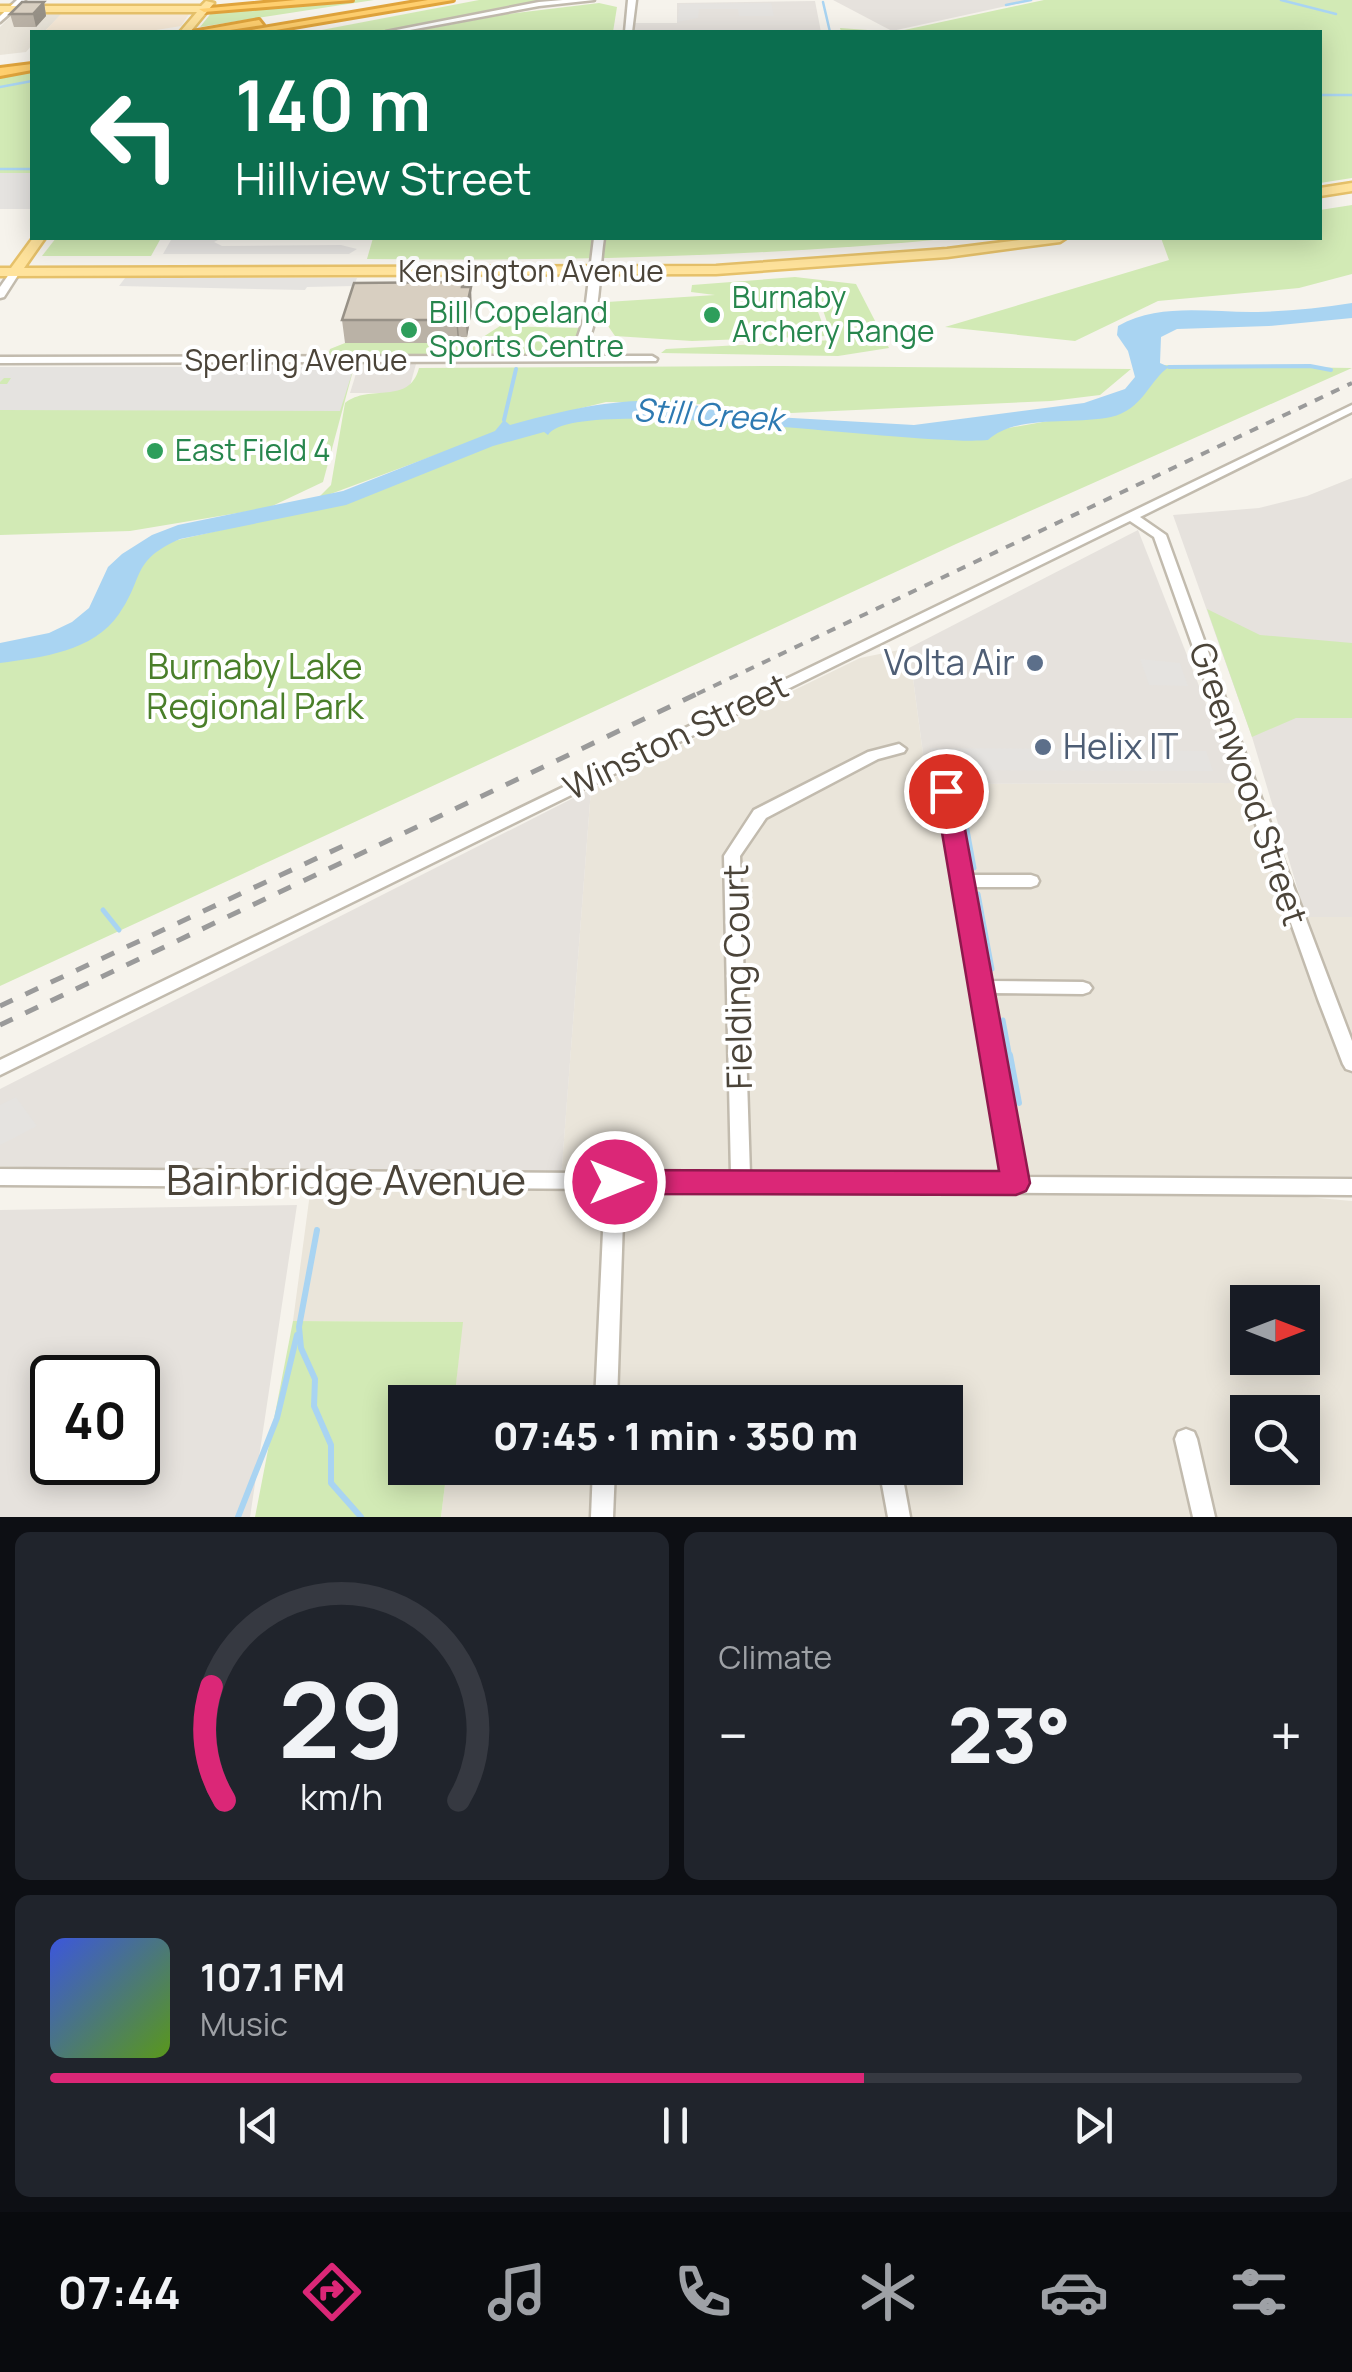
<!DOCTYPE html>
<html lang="en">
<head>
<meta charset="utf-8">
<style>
  :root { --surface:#171b24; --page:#20242c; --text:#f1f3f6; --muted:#9ea1a6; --line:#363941; --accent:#db2777 }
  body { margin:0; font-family:Manrope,sans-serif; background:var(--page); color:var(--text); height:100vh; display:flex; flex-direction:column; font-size:38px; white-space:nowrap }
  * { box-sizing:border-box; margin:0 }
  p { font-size:32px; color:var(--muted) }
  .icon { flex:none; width:55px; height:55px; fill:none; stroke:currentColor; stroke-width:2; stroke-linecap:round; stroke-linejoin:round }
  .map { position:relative; height:1517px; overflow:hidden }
  .panel { display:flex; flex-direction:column; gap:15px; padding:15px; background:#0d0f14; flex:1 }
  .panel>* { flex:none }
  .banner { position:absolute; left:30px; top:30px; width:1292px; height:210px; border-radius:0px; box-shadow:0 5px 25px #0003; background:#0b6e4f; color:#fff; overflow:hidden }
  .needle { width:65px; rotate:90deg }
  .tools { position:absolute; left:1230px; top:1285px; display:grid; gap:20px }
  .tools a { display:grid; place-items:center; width:90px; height:90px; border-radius:0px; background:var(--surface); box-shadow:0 5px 25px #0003; font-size:50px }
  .speed { position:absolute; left:30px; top:1355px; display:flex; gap:20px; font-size:50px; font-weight:700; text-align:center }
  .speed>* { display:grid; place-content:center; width:130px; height:130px; border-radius:50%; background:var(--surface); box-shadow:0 5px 25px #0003; line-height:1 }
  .speed .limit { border:5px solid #111; border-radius:15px; background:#fff; color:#111 }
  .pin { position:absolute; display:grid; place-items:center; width:85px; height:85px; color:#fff; margin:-42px; border:5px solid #fff; border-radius:50%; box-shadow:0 2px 10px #0007 }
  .me { position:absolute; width:110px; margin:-55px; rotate:90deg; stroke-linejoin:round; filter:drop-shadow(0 0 8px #0008) }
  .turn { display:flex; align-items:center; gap:35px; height:210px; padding:0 40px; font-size:45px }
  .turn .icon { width:130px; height:130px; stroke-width:2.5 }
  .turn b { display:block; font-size:70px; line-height:85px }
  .big { font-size:75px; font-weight:800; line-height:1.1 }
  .panel .widget { flex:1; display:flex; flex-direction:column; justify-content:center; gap:15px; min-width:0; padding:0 35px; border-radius:15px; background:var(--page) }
  .panel .dial { align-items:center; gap:0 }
  .dial svg { height:260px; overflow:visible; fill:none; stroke:var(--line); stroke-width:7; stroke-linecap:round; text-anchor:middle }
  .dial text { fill:var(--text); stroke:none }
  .song { display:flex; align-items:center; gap:30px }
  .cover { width:120px; height:120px; border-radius:15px; background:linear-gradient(135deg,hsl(230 70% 55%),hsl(90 70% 35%)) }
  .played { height:10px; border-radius:5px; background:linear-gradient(90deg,var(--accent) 65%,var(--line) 65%) }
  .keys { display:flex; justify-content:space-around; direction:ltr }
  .heat { display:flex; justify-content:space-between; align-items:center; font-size:55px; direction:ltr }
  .panel .tiles { flex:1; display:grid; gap:15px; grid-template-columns:1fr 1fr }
  .widget:last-child { grid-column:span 2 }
  .trip { position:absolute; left:388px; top:1385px; width:575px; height:100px; border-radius:0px; background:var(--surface); box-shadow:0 5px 25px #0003; font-weight:800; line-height:100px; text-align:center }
  .tabs { display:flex; height:160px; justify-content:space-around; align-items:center; background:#090b0e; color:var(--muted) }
  .tabs .icon { width:70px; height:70px }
  .tabs .current { color:var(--accent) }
  .tabs b { font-size:45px; color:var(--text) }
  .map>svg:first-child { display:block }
</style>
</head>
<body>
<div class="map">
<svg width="1352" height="1517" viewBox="0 0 1352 1517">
  <rect width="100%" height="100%" fill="#f6f3ec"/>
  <g fill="#eae5da" fill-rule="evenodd">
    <path d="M64,11L44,32H32V45L26,52L0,55V27L14,13Z"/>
    <path d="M909,648L927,784L1237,783L1289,916L1309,926L1306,917H1352V1176L1044,1175L1045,1195H1284L1352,1201V1517H441L447,1468H945V1402H454L462,1322L293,1321L312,1178H561L591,789L860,658ZM1248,1302H1302V1358H1248ZM1248,1412H1302V1468H1248Z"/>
  </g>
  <path fill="#f7ead8" d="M64,11L186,12L189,14L181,26L144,32H44Z"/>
  <g fill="#e6e2dd" fill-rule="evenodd">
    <path d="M833,0H1034L892,31Z"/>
    <path d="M815,1L821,32H634L635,23H677V3Z"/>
    <path d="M359,364H416L408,393H350Z"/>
    <path d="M1352,478V917H1306L1252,737L1173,515L1259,508L1307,496Z"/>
    <path d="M1138,530L1237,783L927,784L909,648Z"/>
    <path d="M591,789L561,1179L312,1178L0,1166V1089Z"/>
    <path d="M297,1205L250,1517H0V1210ZM52,1378H138V1462H52Z"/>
  </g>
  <g fill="#d2eab5">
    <path d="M357,0H374L200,27L212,12Z"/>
    <path d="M479,0H548L379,32H311Z"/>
    <path d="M1044,0H1352V178L1320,183V32H841L840,28L895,32Z"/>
    <path d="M599,3L617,7L613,32H410L507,14Z"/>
    <path d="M32,72V173H0V77Z"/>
    <path d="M1352,205V274L1299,288L1158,301L1075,341L945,327L1169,260L1161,238H1320V210Z"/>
    <path d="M56,238H161L151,256H42Z"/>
    <path d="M373,238H955C759,257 564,261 367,259Z"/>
    <path d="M795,277L856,284L889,348L838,356L661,353L666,349L833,340L817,292L811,293L827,336L692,341L615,336L606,323L607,302L715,295L691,292L692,285Z"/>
    <path d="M500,326L579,328L578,347L557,357L327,358L330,349L345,343H458L466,348Z"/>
    <path d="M1163,365L1352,368L956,544L0,986V659L61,644L160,544L353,500L464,454L583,416L663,414L958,437L1121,408Z"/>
    <path d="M783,366L1131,369L1100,395L1051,401L791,413L688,403L606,402L525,422L317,499L331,485L345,403C370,383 409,406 419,368Z"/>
    <path d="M0,367H354L323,482L268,508L130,531L0,535Z"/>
    <path d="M1207,609L1260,635L1352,643V718H1296L1252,737Z"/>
    <path d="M293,1321L463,1322L454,1402H405V1468H447L441,1517H255Z"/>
  </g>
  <g fill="#e5e3e0">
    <path d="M771,3L774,16H739L738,9H699L698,18L677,22L680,4Z"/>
    <rect x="0" y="173" width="32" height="36"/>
    <path d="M165,238H222L214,242L222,246L341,245L357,249L349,254H163L171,240Z"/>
    <path d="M125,278H357L354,286L307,287L305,290L119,286Z"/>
    <path d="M0,367H354L340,411L0,410V384H7L11,378H4L0,382Z"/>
    <path d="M1140,659L1180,663L1188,686L1149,685Z"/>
    <path d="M1086,743H1101L1104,750L1206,751L1213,771L933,770L930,748L1087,749Z"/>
    <path d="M16,1097L37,1126L0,1145V1105Z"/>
  </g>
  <path fill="#a9d4f2" d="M1352,303V318L1269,326L1177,329L1161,337L1160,363L1169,367C1150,379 1143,410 1111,417C1074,425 1017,414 988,440C918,447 575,393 548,435L544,432L493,446L346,505L180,539C130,561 145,577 119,614C93,652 42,657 0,663V643L49,633L72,622L89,608L108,567L122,554L152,535L178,525L343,491L495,431L504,420L510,425C577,407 655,387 724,414L914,425L1084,403L1125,389L1135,377L1128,351L1117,335L1118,326C1161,302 1211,313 1258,312C1289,311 1321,308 1352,303Z"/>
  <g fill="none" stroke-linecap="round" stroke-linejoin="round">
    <g stroke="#a9d4f2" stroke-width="2.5">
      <path d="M1281,0L1336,14"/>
      <path d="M823,2L830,32"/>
      <path d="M1006,5L1031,0"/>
      <path d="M0,87L32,81"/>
      <path d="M1320,95H1352"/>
      <path d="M0,169H32"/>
    </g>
    <g stroke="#a9d4f2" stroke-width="4">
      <path d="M1169,367L1310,366L1331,370"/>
      <path d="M504,420L516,369"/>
    </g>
    <g stroke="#a9d4f2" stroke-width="5">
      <path d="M959,787L961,799"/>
      <path d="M963,808L974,868"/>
      <path d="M978,894L992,969"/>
      <path d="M103,910L119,930"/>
      <path d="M1003,1020L1010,1058"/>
    </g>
    <g stroke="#a9d4f2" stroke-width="6">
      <path d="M1010,1055L1019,1103"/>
      <path d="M317,1230L299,1327L301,1348L315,1379L314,1406L331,1445V1483L361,1517"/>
      <path d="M238,1517L277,1418L297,1335"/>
    </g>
    <g stroke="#c2bbae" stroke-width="5">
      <g id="minor">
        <path d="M17,0H25L0,22V16Z"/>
        <path d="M563,0H594L539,6L399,32H386L539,2Z"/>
        <path d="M628,0H636L632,32H625Z"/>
        <path d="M594,238H604C598,276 602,322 581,356H652L657,359L656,361L0,363V357L563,356L572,354L584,319Z"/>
        <path d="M12,270L20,272L4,297L0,298V287Z"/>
        <path d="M1352,405V412L1140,517L1166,535L1286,867L1352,1041V1071L1346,1069L1343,1064L1318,999L1154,537L1130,521L0,1075V1060Z"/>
        <path d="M899,744L906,749L904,752L878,759L766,818L740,856L750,1175L1005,1176L938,791L946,786L954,791L969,875H1031L1037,877L1039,881L1037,885L1031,887H971L989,981L1083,982L1089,984L1092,988L1089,992L1083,994L991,993L1025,1177L1352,1179V1195L624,1190L617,1402H595L605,1189L0,1185V1169L731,1174L724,856L754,810L868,752Z"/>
        <path d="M1186,1429L1194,1432L1197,1439L1215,1517H1193L1175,1439L1178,1432Z"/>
        <path d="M593,1468H615L613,1517H591Z"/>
        <path d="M879,1468H901L910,1517H888Z"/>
      </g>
    </g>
    <g stroke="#e6c16a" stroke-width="5">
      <g id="major">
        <path d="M206,1L214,3L190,32H180L197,12H0V6H201Z"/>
        <path d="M1352,183V191L1320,196V188Z"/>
        <path d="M33,238H45L24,268L716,266L947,249L1035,238H1066L1060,242L947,257L716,274L0,276V268H11Z"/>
      </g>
    </g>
    <g stroke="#e0a43c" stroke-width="6">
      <g id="highway">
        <path d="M296,0H352L204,12L199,9Z"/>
        <path d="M428,0H453L264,32H240Z"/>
        <path d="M259,20L263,25L217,32H192Z"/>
        <path d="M32,64V70L0,76V68Z"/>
      </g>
    </g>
    <use href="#minor" fill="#fff" fill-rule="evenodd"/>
    <use href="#major" fill="#ffe39c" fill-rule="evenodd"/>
    <use href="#highway" fill="#ffcf6e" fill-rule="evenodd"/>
    <path stroke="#9a9a9a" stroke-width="4" stroke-dasharray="9 9" stroke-linecap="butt" d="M697,694L1352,383"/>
    <g stroke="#9a9a9a" stroke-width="5" stroke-dasharray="14 14" stroke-linecap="butt">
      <path d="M0,1006L343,846"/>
      <path d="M0,1025L703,691"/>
    </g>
  </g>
  <g fill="#bab2a6">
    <path d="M44,2L46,16L36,27H14L10,14Z"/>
    <path d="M296,238H354L353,240H297Z"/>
    <path d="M463,282L472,310L467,337H459L458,343H345L342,320Z"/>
  </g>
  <g fill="#979187">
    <path d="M44,2L46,16L36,27L33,14Z"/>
    <path d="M471,287L472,310L467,337L465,314Z"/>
    <path d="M457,314L459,337L458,343L456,320Z"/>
  </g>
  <g fill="#d8cfc1" stroke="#979187" stroke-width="2.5">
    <path d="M22,2H44L33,14H10Z"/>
    <path d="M463,282L462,287H471L465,314H457L456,320H342L354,283Z"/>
  </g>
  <path fill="#db2777" stroke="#8e194d" stroke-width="2.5" d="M946,784L958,791L1030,1183L1026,1191L1016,1195L615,1194L605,1191L600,1182L605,1173L615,1170L999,1171L935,791Z"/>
  <g fill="#2e9e5b" stroke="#fff" stroke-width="4">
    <circle cx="712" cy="315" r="10"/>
    <circle cx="409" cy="330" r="10"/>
    <circle cx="155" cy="451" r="10"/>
  </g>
  <g fill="#5c6f8a" stroke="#fff" stroke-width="4">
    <circle cx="1035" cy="663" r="10"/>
    <circle cx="1043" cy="747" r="10"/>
  </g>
  <g text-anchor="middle" stroke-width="8" stroke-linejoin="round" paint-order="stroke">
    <g font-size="30" fill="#4b4439" stroke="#fff">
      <text x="531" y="282">Kensington Avenue</text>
      <text x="296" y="371">Sperling Avenue</text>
    </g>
    <g font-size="30" fill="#27864d" stroke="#fff" text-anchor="start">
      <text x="732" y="308">Burnaby<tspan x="732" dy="34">Archery Range</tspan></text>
      <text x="429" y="323">Bill Copeland<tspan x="429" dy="34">Sports Centre</tspan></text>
      <text x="175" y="461">East Field 4</text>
    </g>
    <g font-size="32" font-style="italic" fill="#2e7ab2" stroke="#fff">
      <text transform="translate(708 415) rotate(4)" y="11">Still Creek</text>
    </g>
    <g font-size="35" fill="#4e5e75" stroke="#fff" text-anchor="end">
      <text x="1015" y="675">Volta Air</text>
      <text x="1063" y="759" text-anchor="start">Helix IT</text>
    </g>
    <g font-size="35" fill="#4a7f2a" stroke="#fff">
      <text x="255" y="679">Burnaby Lake<tspan x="255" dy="40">Regional Park</tspan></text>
    </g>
    <g font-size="35" fill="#4b4439" stroke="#fff">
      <text transform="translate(676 737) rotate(-26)" y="12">Winston Street</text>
      <text transform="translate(1248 784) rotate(71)" y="12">Greenwood Street</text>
      <text transform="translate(738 977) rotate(-91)" y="12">Fielding Court</text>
    </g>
    <g font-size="42" fill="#4b4439" stroke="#fff">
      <text x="346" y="1195">Bainbridge Avenue</text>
    </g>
  </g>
</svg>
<div class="tools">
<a><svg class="needle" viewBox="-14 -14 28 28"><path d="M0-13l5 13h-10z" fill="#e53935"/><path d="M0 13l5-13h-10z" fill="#9ea1a6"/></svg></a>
<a><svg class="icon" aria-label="search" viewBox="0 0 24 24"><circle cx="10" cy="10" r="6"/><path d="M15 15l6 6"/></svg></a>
</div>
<div class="speed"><div class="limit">40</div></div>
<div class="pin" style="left:946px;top:791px;background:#d93025"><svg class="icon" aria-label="arrive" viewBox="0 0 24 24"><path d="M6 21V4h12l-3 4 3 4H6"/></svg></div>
<svg class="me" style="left:615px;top:1182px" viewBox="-20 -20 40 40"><circle r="17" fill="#db2777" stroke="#fff" stroke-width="3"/><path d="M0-11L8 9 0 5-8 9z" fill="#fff"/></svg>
<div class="trip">07:45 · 1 min · 350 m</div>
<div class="banner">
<div class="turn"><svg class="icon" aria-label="left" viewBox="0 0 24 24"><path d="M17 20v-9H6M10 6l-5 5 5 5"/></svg><div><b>140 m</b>Hillview Street</div></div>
</div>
</div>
<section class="panel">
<div class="tiles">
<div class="widget dial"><svg viewBox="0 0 100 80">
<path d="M14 69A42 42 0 1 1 86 69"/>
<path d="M14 69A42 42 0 0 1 10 34" stroke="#db2777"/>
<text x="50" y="56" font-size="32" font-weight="700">29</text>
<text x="50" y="72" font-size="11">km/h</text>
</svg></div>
<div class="widget"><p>Climate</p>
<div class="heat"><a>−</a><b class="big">23°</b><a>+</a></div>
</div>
<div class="widget">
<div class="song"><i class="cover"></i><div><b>107.1 FM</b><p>Music</p></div></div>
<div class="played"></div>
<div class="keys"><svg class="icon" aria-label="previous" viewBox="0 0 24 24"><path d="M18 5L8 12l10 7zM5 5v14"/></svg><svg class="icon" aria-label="pause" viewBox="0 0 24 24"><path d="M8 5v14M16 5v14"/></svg><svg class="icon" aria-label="next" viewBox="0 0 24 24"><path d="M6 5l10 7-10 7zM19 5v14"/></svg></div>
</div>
</div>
</section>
<nav class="tabs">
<b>07:44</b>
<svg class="icon current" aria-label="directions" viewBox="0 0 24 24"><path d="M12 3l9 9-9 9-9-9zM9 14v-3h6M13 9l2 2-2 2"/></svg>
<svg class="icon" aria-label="music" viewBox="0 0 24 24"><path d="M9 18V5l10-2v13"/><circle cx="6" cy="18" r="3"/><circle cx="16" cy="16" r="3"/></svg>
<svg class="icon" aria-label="phone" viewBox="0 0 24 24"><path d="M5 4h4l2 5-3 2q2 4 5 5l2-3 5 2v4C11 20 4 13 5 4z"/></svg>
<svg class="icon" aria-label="climate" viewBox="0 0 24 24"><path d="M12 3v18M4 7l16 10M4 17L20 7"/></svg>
<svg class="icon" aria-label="car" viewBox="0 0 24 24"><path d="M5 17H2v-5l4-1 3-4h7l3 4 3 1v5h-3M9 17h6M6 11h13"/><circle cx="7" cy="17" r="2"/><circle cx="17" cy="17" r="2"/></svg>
<svg class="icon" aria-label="filters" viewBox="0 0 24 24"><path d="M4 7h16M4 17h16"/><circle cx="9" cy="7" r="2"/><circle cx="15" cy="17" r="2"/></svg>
</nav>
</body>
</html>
